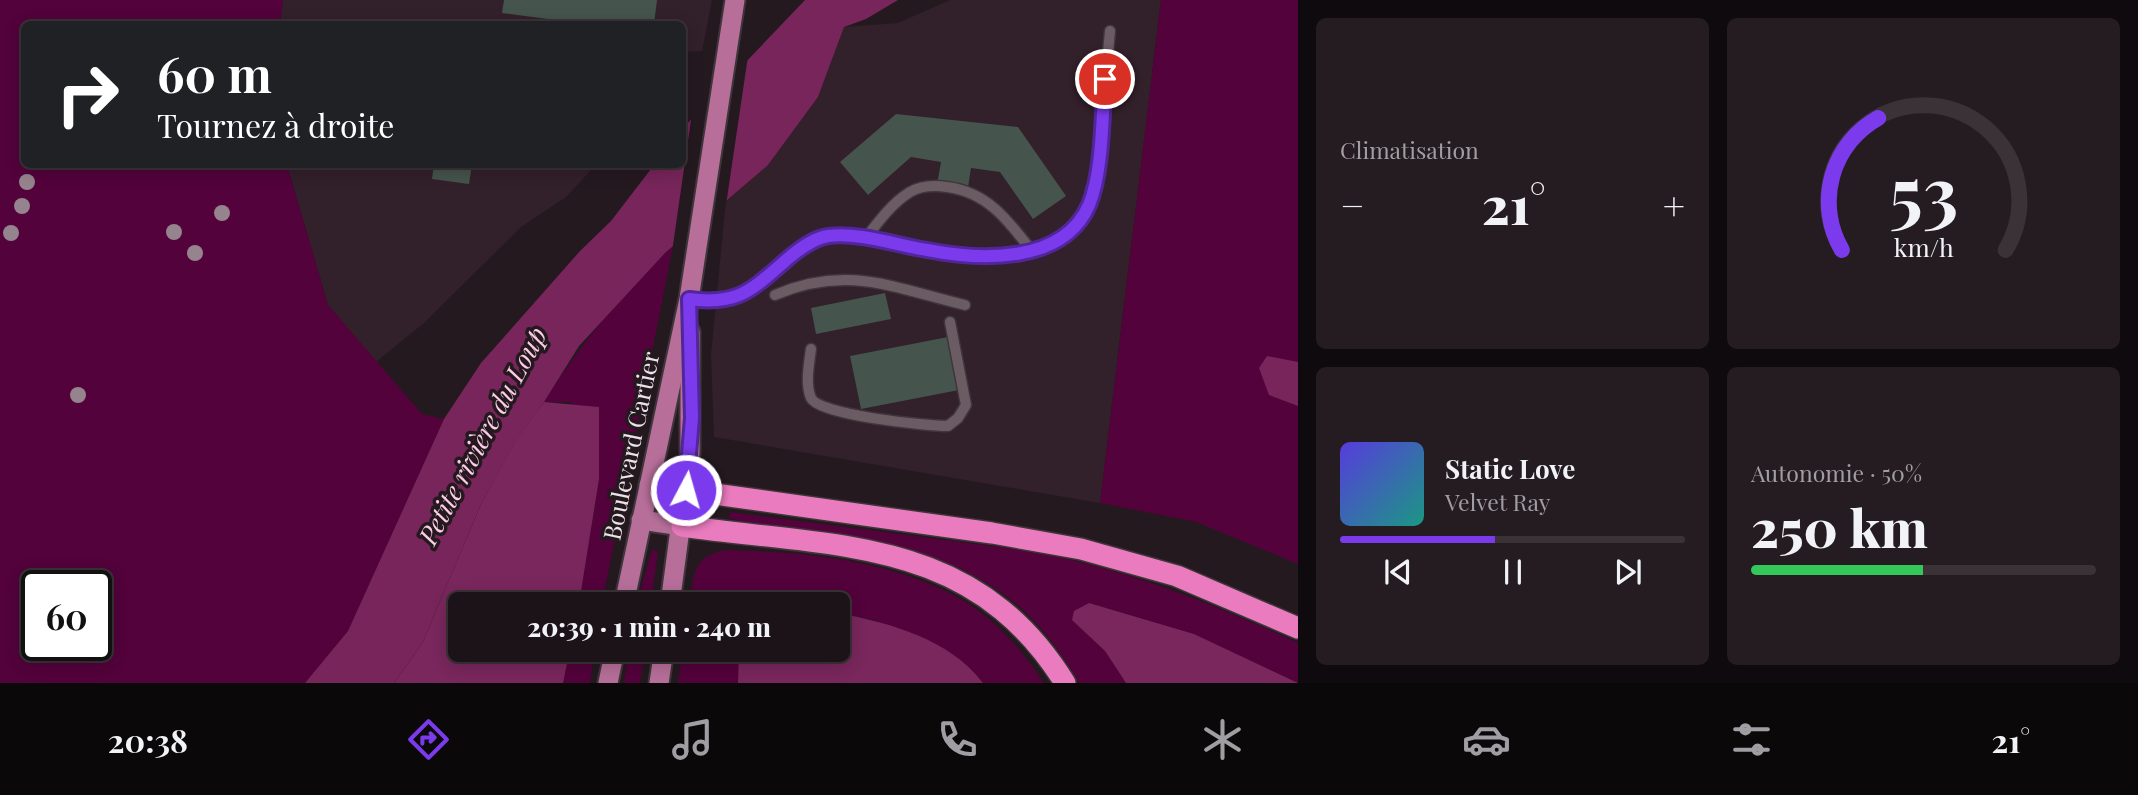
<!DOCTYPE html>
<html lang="fr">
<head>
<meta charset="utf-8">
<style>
  :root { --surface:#1c1318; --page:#251c21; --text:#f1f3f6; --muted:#a09ea2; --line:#3a3237; --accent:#7c3aed }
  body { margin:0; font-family:"Playfair Display",serif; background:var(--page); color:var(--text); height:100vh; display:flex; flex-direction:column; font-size:26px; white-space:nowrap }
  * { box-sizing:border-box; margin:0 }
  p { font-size:23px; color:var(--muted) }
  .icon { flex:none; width:38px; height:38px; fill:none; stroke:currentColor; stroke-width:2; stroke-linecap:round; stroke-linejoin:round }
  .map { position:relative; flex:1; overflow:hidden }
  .drawer { display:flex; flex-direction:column; gap:18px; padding:18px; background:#0f0a0d; width:840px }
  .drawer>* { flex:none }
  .banner { position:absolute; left:21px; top:21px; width:665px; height:147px; border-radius:10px; box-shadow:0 4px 18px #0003,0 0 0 2px var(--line); background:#202124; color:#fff; overflow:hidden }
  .speed { position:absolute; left:21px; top:570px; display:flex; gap:14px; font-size:35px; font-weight:700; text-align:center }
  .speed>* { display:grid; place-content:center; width:91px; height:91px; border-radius:50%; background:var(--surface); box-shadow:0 4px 18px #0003,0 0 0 2px var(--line); line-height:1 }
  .speed .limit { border:4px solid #111; border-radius:10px; background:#fff; color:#111 }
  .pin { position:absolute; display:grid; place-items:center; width:60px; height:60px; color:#fff; margin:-30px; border:4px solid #fff; border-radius:50%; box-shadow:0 2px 7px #0007 }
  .me { position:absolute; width:77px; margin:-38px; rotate:6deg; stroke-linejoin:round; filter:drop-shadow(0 0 5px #0008) }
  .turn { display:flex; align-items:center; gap:24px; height:147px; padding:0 21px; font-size:32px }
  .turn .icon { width:91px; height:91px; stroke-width:2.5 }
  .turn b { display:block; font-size:49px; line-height:60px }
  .big { font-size:52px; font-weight:800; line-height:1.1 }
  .drawer .card { flex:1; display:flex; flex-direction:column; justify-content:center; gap:10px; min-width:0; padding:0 24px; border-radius:10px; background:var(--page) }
  .drawer .dial { align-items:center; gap:0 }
  .dial svg { height:182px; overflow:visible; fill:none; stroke:var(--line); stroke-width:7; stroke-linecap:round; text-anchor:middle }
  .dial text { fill:var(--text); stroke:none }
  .song { display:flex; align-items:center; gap:21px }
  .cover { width:84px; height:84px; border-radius:10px; background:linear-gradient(135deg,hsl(250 70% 55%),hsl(170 70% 35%)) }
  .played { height:7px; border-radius:4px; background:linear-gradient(90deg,var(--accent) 45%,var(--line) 45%) }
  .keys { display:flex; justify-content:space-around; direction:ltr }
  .heat { display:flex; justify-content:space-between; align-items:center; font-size:38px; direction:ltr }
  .charge { height:10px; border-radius:5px; background:linear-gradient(90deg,#34c759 50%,var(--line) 0) }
  .drawer .tiles { flex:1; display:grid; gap:18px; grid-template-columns:repeat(2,1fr) }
  .trip { position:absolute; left:448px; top:592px; width:402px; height:70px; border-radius:10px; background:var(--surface); box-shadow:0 4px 18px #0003,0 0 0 2px var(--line); font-weight:800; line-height:70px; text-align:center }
  .dock { display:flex; height:112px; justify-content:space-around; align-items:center; background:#0b080a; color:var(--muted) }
  .dock .icon { width:49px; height:49px }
  .dock .current { color:var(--accent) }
  .dock b { font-size:32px; color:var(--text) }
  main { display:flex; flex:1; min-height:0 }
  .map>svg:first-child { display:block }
</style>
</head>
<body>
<main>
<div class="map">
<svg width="1298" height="683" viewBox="0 0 1298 683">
  <rect width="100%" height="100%" fill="#251920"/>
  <g fill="#32202a">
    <path d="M283,0H712L702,51L683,52L682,24H280Z"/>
    <path d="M950,0H1161L1100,503L714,437L711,355L726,200L768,165L818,97L844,27L898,23Z"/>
    <path d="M287,165H596L566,197L521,227L424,323L376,362L328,305Z"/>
  </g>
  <g fill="#53023b" fill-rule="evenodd">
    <path d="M0,0H283L280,24H24V164L287,165L328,305L422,414L444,419L348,631L305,683H0ZM37,586H96V646H37Z"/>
    <path d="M1161,0H1298V362L1269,395L1298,406V564L1196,522L1100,503Z"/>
    <path d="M673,246L602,604H579L599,479L571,402H544C581,344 622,292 673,246Z"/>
    <path d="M730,512L1022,550C1118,566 1210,602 1298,643V683L1194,634L1089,603L1073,620L1105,651L1126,683H1079C1001,544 890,546 751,524L729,518Z"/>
    <path d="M652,550L658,551L651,604H636Z"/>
    <path d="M728,550C806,552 899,561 967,603C998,622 1024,653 1044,683H983L976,674L874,620L838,613V604H690C694,573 693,555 728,550Z"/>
    <path d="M570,649H594L590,683H563Z"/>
    <path d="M629,649H645L640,683H624Z"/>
    <path d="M683,649H739L738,683H678Z"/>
  </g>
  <g fill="#79275c">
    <path d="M544,402L599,407V479L579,604H460V649H570L563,683H394L423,642L481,504L517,438Z"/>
    <path d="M1089,603L1194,634L1298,683H1126L1105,651L1072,620L1074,611Z"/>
    <path d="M838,613C890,623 950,639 983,683H738L739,649H838Z"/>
  </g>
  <g fill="#77255a">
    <path d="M805,0H898L866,19L844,27L818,97L768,165L665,253L579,346L544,402L517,439L481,504L423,642L394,683H305L348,631L444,419L481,363L580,251L611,221L654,165L682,164L683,128Z"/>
    <path d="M1267,356L1298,362V406L1269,395L1259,368Z"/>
  </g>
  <path fill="#251920" d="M748,56L726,205L672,252L692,113Z"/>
  <g fill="#45544c">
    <path d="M504,0H657L654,24H586L502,13Z"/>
    <path d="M896,114L1018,127L1066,196L1033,219L1000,172L971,168L967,194L936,190L941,162L911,157L868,195L840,162Z"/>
    <path d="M434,164H472L469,184L432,179Z"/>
    <path d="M885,293L891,319L816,334L811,308Z"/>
    <path d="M948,337L959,390L861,409L850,356Z"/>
  </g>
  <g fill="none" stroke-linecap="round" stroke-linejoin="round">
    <g stroke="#3f363b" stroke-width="13">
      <g id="service">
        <path d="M865,239C878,222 892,203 910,192C922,185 934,185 947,187C987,192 1008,220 1031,250"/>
        <path d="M775,295C847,264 894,288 965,305"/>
        <path d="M689,299C698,300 707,302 716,302C760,302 783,248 824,236C843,231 867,239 887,243C966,258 1067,281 1096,181L1110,31"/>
        <path d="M811,349C809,364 805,384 811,398C818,415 927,426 948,426L958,418L966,405L950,322"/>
      </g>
    </g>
    <g stroke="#3f363b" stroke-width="23">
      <g id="primary">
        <path d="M649,485L686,490"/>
        <path d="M641,520L682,526"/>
        <path d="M624,604L689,299L735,0"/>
        <path d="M670,604L690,454V332"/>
        <path d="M608,683L615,649"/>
        <path d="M659,683L664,649"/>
      </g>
    </g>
    <g stroke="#3f363b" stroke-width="24">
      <g id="motorway">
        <path d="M686,490L992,533L1081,549L1177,576L1298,628"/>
        <path d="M682,526C834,548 973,535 1065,683"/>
      </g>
    </g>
    <use href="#service" stroke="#6b5c64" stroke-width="10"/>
    <use href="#primary" stroke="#b76f9a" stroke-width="19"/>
    <use href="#motorway" stroke="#ea7bbe" stroke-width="21"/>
  </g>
  <g fill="#95838d">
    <circle cx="27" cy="182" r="8"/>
    <circle cx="22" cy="206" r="8"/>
    <circle cx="222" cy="213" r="8"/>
    <circle cx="174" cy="232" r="8"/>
    <circle cx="11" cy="233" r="8"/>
    <circle cx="195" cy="253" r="8"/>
    <circle cx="78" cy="395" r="8"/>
  </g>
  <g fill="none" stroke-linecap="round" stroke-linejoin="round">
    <g stroke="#51269a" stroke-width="18">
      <path id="route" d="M686,490L692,418L689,299C741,306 753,288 791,256C801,248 814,238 828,236C859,232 896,245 927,250C979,260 1063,265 1089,205C1103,171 1102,116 1105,79"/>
    </g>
    <use href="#route" stroke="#7c3aed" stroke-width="12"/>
  </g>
  <g text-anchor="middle" stroke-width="7" stroke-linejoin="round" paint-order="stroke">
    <g font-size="24" fill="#ece3e8" stroke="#251920">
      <text transform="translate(632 446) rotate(-78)" y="8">Boulevard Cartier</text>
    </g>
    <g font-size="26" font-style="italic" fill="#fdcde7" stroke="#251920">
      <text transform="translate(483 436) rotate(-62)" y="9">Petite rivière du Loup</text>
    </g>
  </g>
</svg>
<div class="speed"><div class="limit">60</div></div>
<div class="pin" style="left:1105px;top:79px;background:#d93025"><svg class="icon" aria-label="arrive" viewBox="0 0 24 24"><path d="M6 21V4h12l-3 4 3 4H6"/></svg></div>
<svg class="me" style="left:686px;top:490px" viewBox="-20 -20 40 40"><circle r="17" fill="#7c3aed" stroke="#fff" stroke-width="3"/><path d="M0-11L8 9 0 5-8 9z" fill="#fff"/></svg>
<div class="trip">20:39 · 1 min · 240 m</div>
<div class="banner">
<div class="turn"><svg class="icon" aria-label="right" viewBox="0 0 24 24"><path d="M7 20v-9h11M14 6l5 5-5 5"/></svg><div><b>60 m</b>Tournez à droite</div></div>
</div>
</div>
<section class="drawer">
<div class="tiles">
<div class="card"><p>Climatisation</p>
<div class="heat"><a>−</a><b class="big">21°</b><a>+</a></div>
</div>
<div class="card dial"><svg viewBox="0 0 100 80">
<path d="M14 69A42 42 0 1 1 86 69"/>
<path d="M14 69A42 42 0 0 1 30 11" stroke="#7c3aed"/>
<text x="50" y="56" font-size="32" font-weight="700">53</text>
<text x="50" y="72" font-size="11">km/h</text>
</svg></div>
<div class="card">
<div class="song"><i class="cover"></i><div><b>Static Love</b><p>Velvet Ray</p></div></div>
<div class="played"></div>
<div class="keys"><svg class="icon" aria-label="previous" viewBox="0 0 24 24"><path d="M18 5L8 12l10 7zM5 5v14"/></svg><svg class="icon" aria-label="pause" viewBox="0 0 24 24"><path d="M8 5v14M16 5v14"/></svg><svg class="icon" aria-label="next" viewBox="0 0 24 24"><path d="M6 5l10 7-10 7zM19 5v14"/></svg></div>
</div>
<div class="card"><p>Autonomie · 50%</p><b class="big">250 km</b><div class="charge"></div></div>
</div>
</section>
</main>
<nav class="dock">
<b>20:38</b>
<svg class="icon current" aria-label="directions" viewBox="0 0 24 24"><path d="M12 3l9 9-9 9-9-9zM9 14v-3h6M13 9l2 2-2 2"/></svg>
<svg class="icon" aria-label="music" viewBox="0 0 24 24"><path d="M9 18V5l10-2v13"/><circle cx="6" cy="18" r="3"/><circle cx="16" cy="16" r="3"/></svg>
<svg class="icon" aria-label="phone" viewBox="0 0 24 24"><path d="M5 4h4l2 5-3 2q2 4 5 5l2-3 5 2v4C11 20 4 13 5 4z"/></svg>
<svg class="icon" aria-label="climate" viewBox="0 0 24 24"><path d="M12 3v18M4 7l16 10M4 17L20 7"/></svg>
<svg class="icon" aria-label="car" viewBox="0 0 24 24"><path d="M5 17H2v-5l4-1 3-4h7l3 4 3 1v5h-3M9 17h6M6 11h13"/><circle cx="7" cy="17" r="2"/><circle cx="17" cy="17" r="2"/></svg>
<svg class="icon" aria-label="filters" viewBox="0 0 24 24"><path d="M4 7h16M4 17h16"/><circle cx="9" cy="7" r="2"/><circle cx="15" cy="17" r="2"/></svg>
<b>21°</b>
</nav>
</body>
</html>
